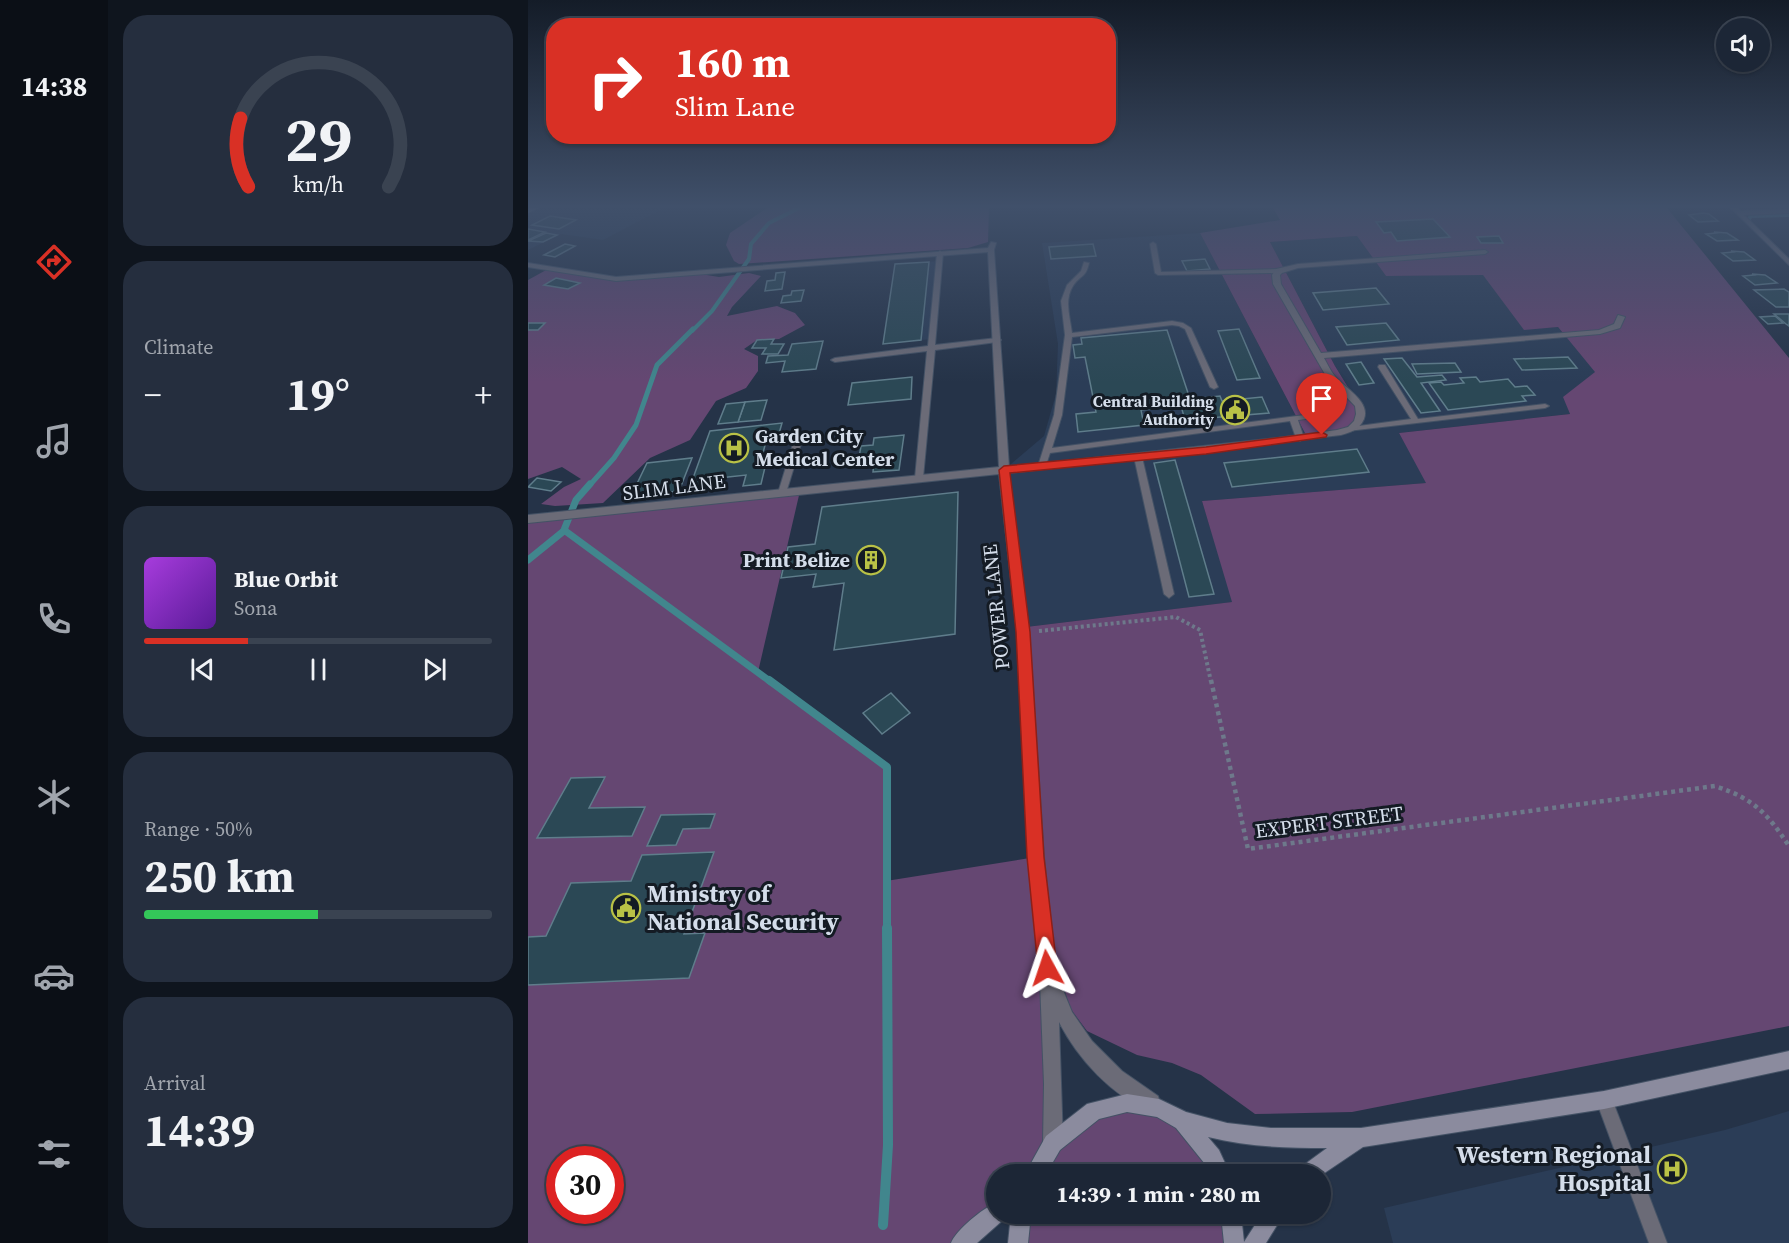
<!DOCTYPE html>
<html lang="en">
<head>
<meta charset="utf-8">
<style>
  :root { --surface:#1c2636; --page:#252e3e; --text:#f1f3f6; --muted:#a0a5ad; --line:#3a4351; --accent:#d93025 }
  body { margin:0; font-family:"Source Serif 4",serif; background:var(--page); color:var(--text); height:100vh; display:flex; flex-direction:column; font-size:22px; white-space:nowrap }
  * { box-sizing:border-box; margin:0 }
  p { font-size:20px; color:var(--muted) }
  .icon { flex:none; width:33px; height:33px; fill:none; stroke:currentColor; stroke-width:2; stroke-linecap:round; stroke-linejoin:round }
  .map { position:relative; flex:1; overflow:hidden }
  .drawer { display:flex; flex-direction:column; gap:15px; padding:15px; background:#0f151e; width:420px }
  .drawer>* { flex:none }
  .guide { position:absolute; left:18px; top:18px; width:570px; height:126px; border-radius:24px; box-shadow:0 2px 4px #0004,0 0 0 2px var(--line); background:#d93025; color:#fff; overflow:hidden }
  .fabs { position:absolute; left:1188px; top:18px; display:grid; gap:12px }
  .fabs a { display:grid; place-items:center; width:54px; height:54px; border-radius:50%; background:var(--surface); box-shadow:0 2px 4px #0004,0 0 0 2px var(--line); font-size:30px }
  .speed { position:absolute; left:18px; top:1146px; display:flex; gap:12px; font-size:30px; font-weight:700; text-align:center }
  .speed>* { display:grid; place-content:center; width:78px; height:78px; border-radius:50%; background:var(--surface); box-shadow:0 2px 4px #0004,0 0 0 2px var(--line); line-height:1 }
  .speed .limit { border:9px solid #d22; background:#fff; color:#111 }
  .pin { position:absolute; display:grid; place-items:center; width:51px; height:51px; color:#fff; margin:-62px -26px; border-radius:50% 50% 50% 0; rotate:-45deg; box-shadow:0 0 6px #0007 }
  .pin .icon { rotate:45deg }
  .me { position:absolute; width:66px; margin:-33px; rotate:355deg; stroke-linejoin:round; filter:drop-shadow(0 0 4px #0008) }
  .turn { display:flex; align-items:center; gap:21px; height:126px; padding:0 30px; font-size:27px }
  .turn .icon { width:78px; height:78px; stroke-width:2.5 }
  .turn b { display:block; font-size:42px; line-height:51px }
  .big { font-size:45px; font-weight:700; line-height:1.1 }
  .drawer .widget { flex:1; display:flex; flex-direction:column; justify-content:center; gap:9px; min-width:0; padding:0 21px; border-radius:24px; background:var(--page) }
  .drawer .dial { align-items:center; gap:0 }
  .dial svg { height:156px; overflow:visible; fill:none; stroke:var(--line); stroke-width:7; stroke-linecap:round; text-anchor:middle }
  .dial text { fill:var(--text); stroke:none }
  .song { display:flex; align-items:center; gap:18px }
  .cover { width:72px; height:72px; border-radius:9px; background:linear-gradient(135deg,hsl(280 70% 55%),hsl(270 70% 35%)) }
  .played { height:6px; border-radius:3px; background:linear-gradient(90deg,var(--accent) 30%,var(--line) 30%) }
  .keys { display:flex; justify-content:space-around; direction:ltr }
  .heat { display:flex; justify-content:space-between; align-items:center; font-size:33px; direction:ltr }
  .charge { height:9px; border-radius:4px; background:linear-gradient(90deg,#34c759 50%,var(--line) 0) }
  .trip { position:absolute; left:458px; top:1164px; width:345px; height:60px; border-radius:30px; background:var(--surface); box-shadow:0 2px 4px #0004,0 0 0 2px var(--line); font-weight:700; line-height:60px; text-align:center }
  main { display:flex; flex:1; min-height:0 }
  .tabs { display:flex; flex-direction:column; width:108px; justify-content:space-around; align-items:center; background:#0b0f16; color:var(--muted) }
  .tabs .icon { width:42px; height:42px }
  .tabs .on { color:var(--accent) }
  .tabs b { font-size:27px; color:var(--text) }
  .map>svg:first-child { display:block }
</style>
</head>
<body>
<main>
<nav class="tabs">
<b>14:38</b>
<svg class="icon on" aria-label="directions" viewBox="0 0 24 24"><path d="M12 3l9 9-9 9-9-9zM9 14v-3h6M13 9l2 2-2 2"/></svg>
<svg class="icon" aria-label="music" viewBox="0 0 24 24"><path d="M9 18V5l10-2v13"/><circle cx="6" cy="18" r="3"/><circle cx="16" cy="16" r="3"/></svg>
<svg class="icon" aria-label="phone" viewBox="0 0 24 24"><path d="M5 4h4l2 5-3 2q2 4 5 5l2-3 5 2v4C11 20 4 13 5 4z"/></svg>
<svg class="icon" aria-label="climate" viewBox="0 0 24 24"><path d="M12 3v18M4 7l16 10M4 17L20 7"/></svg>
<svg class="icon" aria-label="car" viewBox="0 0 24 24"><path d="M5 17H2v-5l4-1 3-4h7l3 4 3 1v5h-3M9 17h6M6 11h13"/><circle cx="7" cy="17" r="2"/><circle cx="17" cy="17" r="2"/></svg>
<svg class="icon" aria-label="filters" viewBox="0 0 24 24"><path d="M4 7h16M4 17h16"/><circle cx="9" cy="7" r="2"/><circle cx="15" cy="17" r="2"/></svg>
</nav>
<section class="drawer">
<div class="widget dial"><svg viewBox="0 0 100 80">
<path d="M14 69A42 42 0 1 1 86 69"/>
<path d="M14 69A42 42 0 0 1 10 34" stroke="#d93025"/>
<text x="50" y="56" font-size="32" font-weight="700">29</text>
<text x="50" y="72" font-size="11">km/h</text>
</svg></div>
<div class="widget"><p>Climate</p>
<div class="heat"><a>−</a><b class="big">19°</b><a>+</a></div>
</div>
<div class="widget">
<div class="song"><i class="cover"></i><div><b>Blue Orbit</b><p>Sona</p></div></div>
<div class="played"></div>
<div class="keys"><svg class="icon" aria-label="previous" viewBox="0 0 24 24"><path d="M18 5L8 12l10 7zM5 5v14"/></svg><svg class="icon" aria-label="pause" viewBox="0 0 24 24"><path d="M8 5v14M16 5v14"/></svg><svg class="icon" aria-label="next" viewBox="0 0 24 24"><path d="M6 5l10 7-10 7zM19 5v14"/></svg></div>
</div>
<div class="widget"><p>Range · 50%</p><b class="big">250 km</b><div class="charge"></div></div>
<div class="widget"><p>Arrival</p><b class="big">14:39</b></div>
</section>
<div class="map">
<svg width="1261" height="1243" viewBox="0 0 1261 1243">
  <rect width="100%" height="100%" fill="#253348"/>
  <g fill="#2b3d57">
    <path d="M8,208H136L75,240L33,234L0,250V211Z"/>
    <path d="M672,233L779,437L831,405L807,366L742,242L829,236L858,276L955,274L996,329L1030,327L1068,372L1036,397L1042,414L871,433L899,483L674,501L705,602L498,627L476,470L516,436L528,394L530,344L514,243Z"/>
    <path d="M412,261L404,339L355,344L367,264Z"/>
    <path d="M1261,1111V1243H865L856,1208L1197,1130Z"/>
  </g>
  <g fill="#654772" fill-rule="evenodd">
    <path d="M239,208H461L460,242L440,248L211,264L206,261L198,245L202,233Z"/>
    <path d="M745,208H1139L1261,358V1026L824,1112L727,1114L673,1075L644,1063L609,1055L559,1031L542,1008L522,943L525,1143L566,1111L631,1108L684,1157L692,1174H507L514,1158L501,1174H468V1213L433,1243H0V519L272,491L230,672L359,767L358,881L508,857L498,627L704,602L674,501L898,483L871,433L1042,414L1035,397L1067,372L1030,327L996,330L955,275L858,276L829,236L742,242L807,366L831,405L833,414L823,429L779,437L672,233L752,220ZM32,1160H82V1210H32Z"/>
    <path d="M20,269L88,279L166,273L191,277L221,273L233,276L204,307L199,316L249,306L267,313L277,325L251,339L229,340L216,349L230,356V371L218,388L188,401L162,440L122,458L75,503L27,506L13,504L36,487L53,479L34,467L0,479V280Z"/>
    <path d="M494,1214H703L706,1241V1243H490Z"/>
  </g>
  <g fill="none" stroke-linecap="round" stroke-linejoin="round">
    <g stroke="#41868d" stroke-width="4">
      <path d="M1220,220L1223,216L1261,215"/>
      <path d="M164,331L184,311L221,259L223,244L241,223L271,208"/>
    </g>
    <path stroke="#41868d" stroke-width="5" d="M61,486L86,458L108,425L129,365L165,329"/>
    <g stroke="#41868d" stroke-width="7">
      <path d="M62,484L48,500L36,530L243,682"/>
      <path d="M0,560L37,530"/>
    </g>
    <path stroke="#41868d" stroke-width="8" d="M241,680L359,767V930"/>
    <path stroke="#41868d" stroke-width="10" d="M355,1225L360,1145L359,928"/>
  </g>
  <g fill="#2b4855" stroke="#5f7d8b" stroke-width="1.5">
    <path d="M1175,213L1181,214L1190,221L1170,222L1161,215Z"/>
    <path d="M22,216L48,220L31,229L4,225Z"/>
    <path d="M905,219L922,237L869,241L863,232L856,233L848,222Z"/>
    <path d="M0,229L17,232L0,240Z"/>
    <path d="M1186,232L1199,233L1210,240L1189,241L1178,234L1188,233Z"/>
    <path d="M18,233L29,235L15,242L0,241Z"/>
    <path d="M971,236L975,243H953L949,237Z"/>
    <path d="M37,244L47,246L27,257L16,255Z"/>
    <path d="M565,244L568,256L523,259L521,247Z"/>
    <path d="M1203,251L1216,252L1227,260L1205,261L1194,253L1205,252Z"/>
    <path d="M677,259L682,269L659,271L654,261Z"/>
    <path d="M401,262L393,340L355,344L367,264Z"/>
    <path d="M257,272L254,289L237,291L239,281L247,280L248,273Z"/>
    <path d="M1224,274L1237,275L1249,283L1227,285L1215,276L1226,275Z"/>
    <path d="M28,278L52,283L40,289L16,285Z"/>
    <path d="M848,288L861,304L795,310L785,293Z"/>
    <path d="M1256,289L1261,292V307H1248L1226,290Z"/>
    <path d="M276,290L273,301L253,303L255,296L263,295L264,291Z"/>
    <path d="M1246,314H1261V326L1258,324Z"/>
    <path d="M1247,316L1255,323L1240,324L1232,317Z"/>
    <path d="M0,323H17L10,330H0Z"/>
    <path d="M858,323L871,340L819,345L808,327Z"/>
    <path d="M711,329L732,378L709,380L690,331Z"/>
    <path d="M639,330L664,405L676,404L674,398L692,396L694,401L734,397L741,413L657,420L653,406L613,410L616,425L550,432L548,414L568,412L557,357L547,358L545,345L554,344L553,338Z"/>
    <path d="M246,339L243,344H256L250,354H234L238,348H224L229,340Z"/>
    <path d="M295,341L288,369L254,372L257,361L238,363L240,356L260,355L264,344Z"/>
    <path d="M1040,357L1049,368L994,370L986,359Z"/>
    <path d="M874,358L889,377L914,375L918,380L893,383L912,411L893,413L856,359Z"/>
    <path d="M833,362L846,383L831,385L818,364Z"/>
    <path d="M927,363L933,372L889,374L884,364Z"/>
    <path d="M384,377L383,399L320,405L324,383Z"/>
    <path d="M948,377L952,382L980,379L987,387L999,386L1007,395L994,396L998,401L920,410L901,383L913,382L916,385L936,383L932,378Z"/>
    <path d="M239,400L233,420L210,422L217,402Z"/>
    <path d="M217,402L210,422L190,424L198,404Z"/>
    <path d="M254,423L250,437L239,438L233,460L239,459L233,484L215,486L218,475L191,478L188,488L160,492L182,431Z"/>
    <path d="M376,435L371,470L345,472L346,461L330,463L333,446L345,445L346,438Z"/>
    <path d="M829,449L841,472L704,487L696,463Z"/>
    <path d="M164,458L151,491L103,496L119,463Z"/>
    <path d="M647,460L686,594L661,597L626,463Z"/>
    <path d="M9,478L33,482L23,491L0,487Z"/>
    <path d="M430,492L427,634L306,650L316,583L285,587L288,574L253,578L260,547L287,544L294,507Z"/>
    <path d="M363,693L382,713L354,734L335,713Z"/>
    <path d="M77,777L61,808L117,807L104,836L9,838L43,778Z"/>
    <path d="M187,814L182,828L155,829L148,845L119,846L133,815Z"/>
    <path d="M186,852L156,934L177,933L161,978L0,985V937L18,936L43,883L103,881L114,855Z"/>
  </g>
  <g fill="none" stroke-linecap="round" stroke-linejoin="round">
    <g stroke="#445265" stroke-width="2">
      <g id="lane">
        <path d="M625,242L628,244L633,272L751,269L754,271L751,273L630,275L627,273L622,244Z"/>
        <path d="M412,251L415,253L407,345L469,338L473,340L469,342L407,350L395,478L391,481L387,478L399,351L307,362L303,360L307,358L400,346L409,253Z"/>
        <path d="M556,262L561,263C558,278 552,275 545,286C536,300 542,317 544,333L644,321L655,323L663,328L690,387L686,389L682,387L657,329L651,326L644,325L544,337L534,415L524,448L792,413L796,415L792,417L770,420L776,438L772,441L768,438L762,421L522,453L517,468H511L510,466L526,415L537,335L533,301L539,285L553,271Z"/>
        <path d="M851,365H857L890,419L1017,404L1021,406L1017,408L820,431V427H823L883,419L850,367Z"/>
        <path d="M269,441L273,444L258,493L257,495H251L250,493L265,444Z"/>
        <path d="M610,454L614,457L646,594L641,598L636,594L606,457Z"/>
        <path d="M1076,1092L1082,1094L1139,1243H1121L1068,1100L1070,1094Z"/>
      </g>
    </g>
    <g stroke="#445265" stroke-width="2">
      <g id="street">
        <path d="M1203,208H1209L1213,211L1261,209V213L1216,215L1261,259V265Z"/>
        <path d="M463,242L468,243L466,250L481,467L749,438L809,430L820,427L826,421L828,414L827,406L798,376L745,284L744,275L748,269L770,264L957,250L960,252L957,254L770,268L754,273L752,275L753,284L793,353L1071,330L1086,324L1090,315L1097,317L1092,328L1072,334L796,358C799,363 802,370 806,375C815,387 843,401 836,419C831,430 823,432 813,435L481,473L501,632L516,857L528,973L544,1012L564,1041L594,1071L630,1096L632,1103L630,1110L623,1112C584,1096 550,1059 531,1022L535,1143L532,1150L525,1153L518,1150L515,1143L516,1084L511,956L500,857L489,632L471,474L0,523V515L471,467L460,252L88,281L0,267V263L88,277L460,248Z"/>
      </g>
    </g>
    <g stroke="#445265" stroke-width="2">
      <g id="secondary">
        <path d="M3,208H11L0,213V209Z"/>
        <path d="M1261,1051V1069L1076,1109L835,1147L792,1176V1174H770L773,1167L799,1148C758,1148 720,1147 680,1137L691,1150L702,1174H682L677,1164L648,1128L629,1117L599,1112L571,1119L532,1150L518,1174H497L518,1136L559,1104L599,1094L631,1099L658,1112L699,1123L743,1128H833L1076,1091Z"/>
        <path d="M468,1203V1214H478L475,1220L449,1243H423C428,1230 455,1208 468,1203Z"/>
        <path d="M483,1214H503L500,1243H480Z"/>
        <path d="M693,1214H713L716,1242L734,1214H756L738,1243H696Z"/>
      </g>
    </g>
    <path stroke="#6e798b" stroke-width="4" stroke-dasharray="3 3" stroke-linecap="butt" d="M511,631L648,617L672,630L683,682"/>
    <path stroke="#6e798b" stroke-width="4.5" stroke-dasharray="4 4" stroke-linecap="butt" d="M683,680L720,849L1187,786C1226,799 1239,813 1261,846"/>
    <use href="#lane" fill="#6b6b77" fill-rule="evenodd"/>
    <use href="#street" fill="#6b6b77" fill-rule="evenodd"/>
    <use href="#secondary" fill="#8b8b9e" fill-rule="evenodd"/>
  </g>
  <linearGradient id="sky" x2="0" y2="1"><stop stop-color="#141c28"/><stop offset="0.54" stop-color="#40506a"/><stop offset="1" stop-color="#40506a" stop-opacity="0"/></linearGradient>
  <rect width="1261" height="382" fill="url(#sky)"/>
  <path fill="#d93025" stroke="#8d1f18" stroke-width="1.5" d="M794,432L799,435L798,437L678,454L482,473L502,632L516,857L529,968L526,974L519,977L513,974L510,968L499,857L488,632L471,470L476,466L678,447Z"/>
  <defs>
    <g id="civic-ring" transform="scale(1.5)"><circle r="9.5" fill="#141b24" stroke="#b9c146" stroke-width="1.5"/><path d="M-.6-6.5H3V-4.5H.6V-3L4-1V1h2V6H-6V1h2V-1L-.6-3ZM-1.2 2.5V6h2.4V2.5Z" fill="#b9c146"/></g>
    <g id="hospital-ring" transform="scale(1.5)"><circle r="9.5" fill="#141b24" stroke="#b9c146" stroke-width="1.5"/><path d="M-5-5h3v3.5h4V-5h3V5h-3V1.5h-4V5h-3Z" fill="#b9c146"/></g>
    <g id="building-ring" transform="scale(1.5)"><circle r="9.5" fill="#141b24" stroke="#b9c146" stroke-width="1.5"/><path d="M-4-6H4V6H1V3H-1V6H-4ZM-2.5-4.3h1.7v1.8h-1.7ZM.8-4.3h1.7v1.8H.8ZM-2.5-1h1.7V.8h-1.7ZM.8-1h1.7V.8H.8Z" fill="#b9c146"/></g>
  </defs>
  <g fill-rule="evenodd">
    <use href="#civic-ring" x="707" y="410"/>
    <use href="#hospital-ring" x="206" y="448"/>
    <use href="#building-ring" x="343" y="560"/>
    <use href="#civic-ring" x="98" y="908"/>
    <use href="#hospital-ring" x="1144" y="1169"/>
  </g>
  <g text-anchor="middle" stroke-width="6" stroke-linejoin="round" paint-order="stroke">
    <g font-size="16" font-weight="bold" fill="#d4ddea" stroke="#141b24" text-anchor="end">
      <text x="686" y="407">Central Building<tspan x="686" dy="18">Authority</tspan></text>
    </g>
    <g font-size="20" font-weight="bold" fill="#d4ddea" stroke="#141b24" text-anchor="start">
      <text x="227" y="443">Garden City<tspan x="227" dy="23">Medical Center</tspan></text>
      <text x="322" y="567" text-anchor="end">Print Belize</text>
    </g>
    <g font-size="20" fill="#d4ddea" stroke="#141b24">
      <text transform="translate(146 487) rotate(-7)" y="7">SLIM LANE</text>
      <text transform="translate(468 607) rotate(-96)" y="7">POWER LANE</text>
      <text transform="translate(801 822) rotate(-7)" y="7">EXPERT STREET</text>
    </g>
    <g font-size="24" font-weight="bold" fill="#d4ddea" stroke="#141b24" text-anchor="start">
      <text x="119" y="902">Ministry of<tspan x="119" dy="28">National Security</tspan></text>
      <text x="1123" y="1163" text-anchor="end">Western Regional<tspan x="1123" dy="28">Hospital</tspan></text>
    </g>
  </g>
</svg>
<div class="fabs">
<a><svg class="icon" aria-label="sound" viewBox="0 0 24 24"><path d="M4 9h4l5-4v14l-5-4H4zM17 9q2 3 0 6"/></svg></a>
</div>
<div class="speed"><div class="limit">30</div></div>
<div class="pin" style="left:794px;top:435px;background:#d93025"><svg class="icon" aria-label="arrive" viewBox="0 0 24 24"><path d="M6 21V4h12l-3 4 3 4H6"/></svg></div>
<svg class="me" style="left:519px;top:968px" viewBox="-20 -20 40 40"><path d="M0-17L14 15 0 8-14 15z" fill="#d93025" stroke="#fff" stroke-width="4"/></svg>
<div class="trip">14:39 · 1 min · 280 m</div>
<div class="guide">
<div class="turn"><svg class="icon" aria-label="right" viewBox="0 0 24 24"><path d="M7 20v-9h11M14 6l5 5-5 5"/></svg><div><b>160 m</b>Slim Lane</div></div>
</div>
</div>
</main>
</body>
</html>
